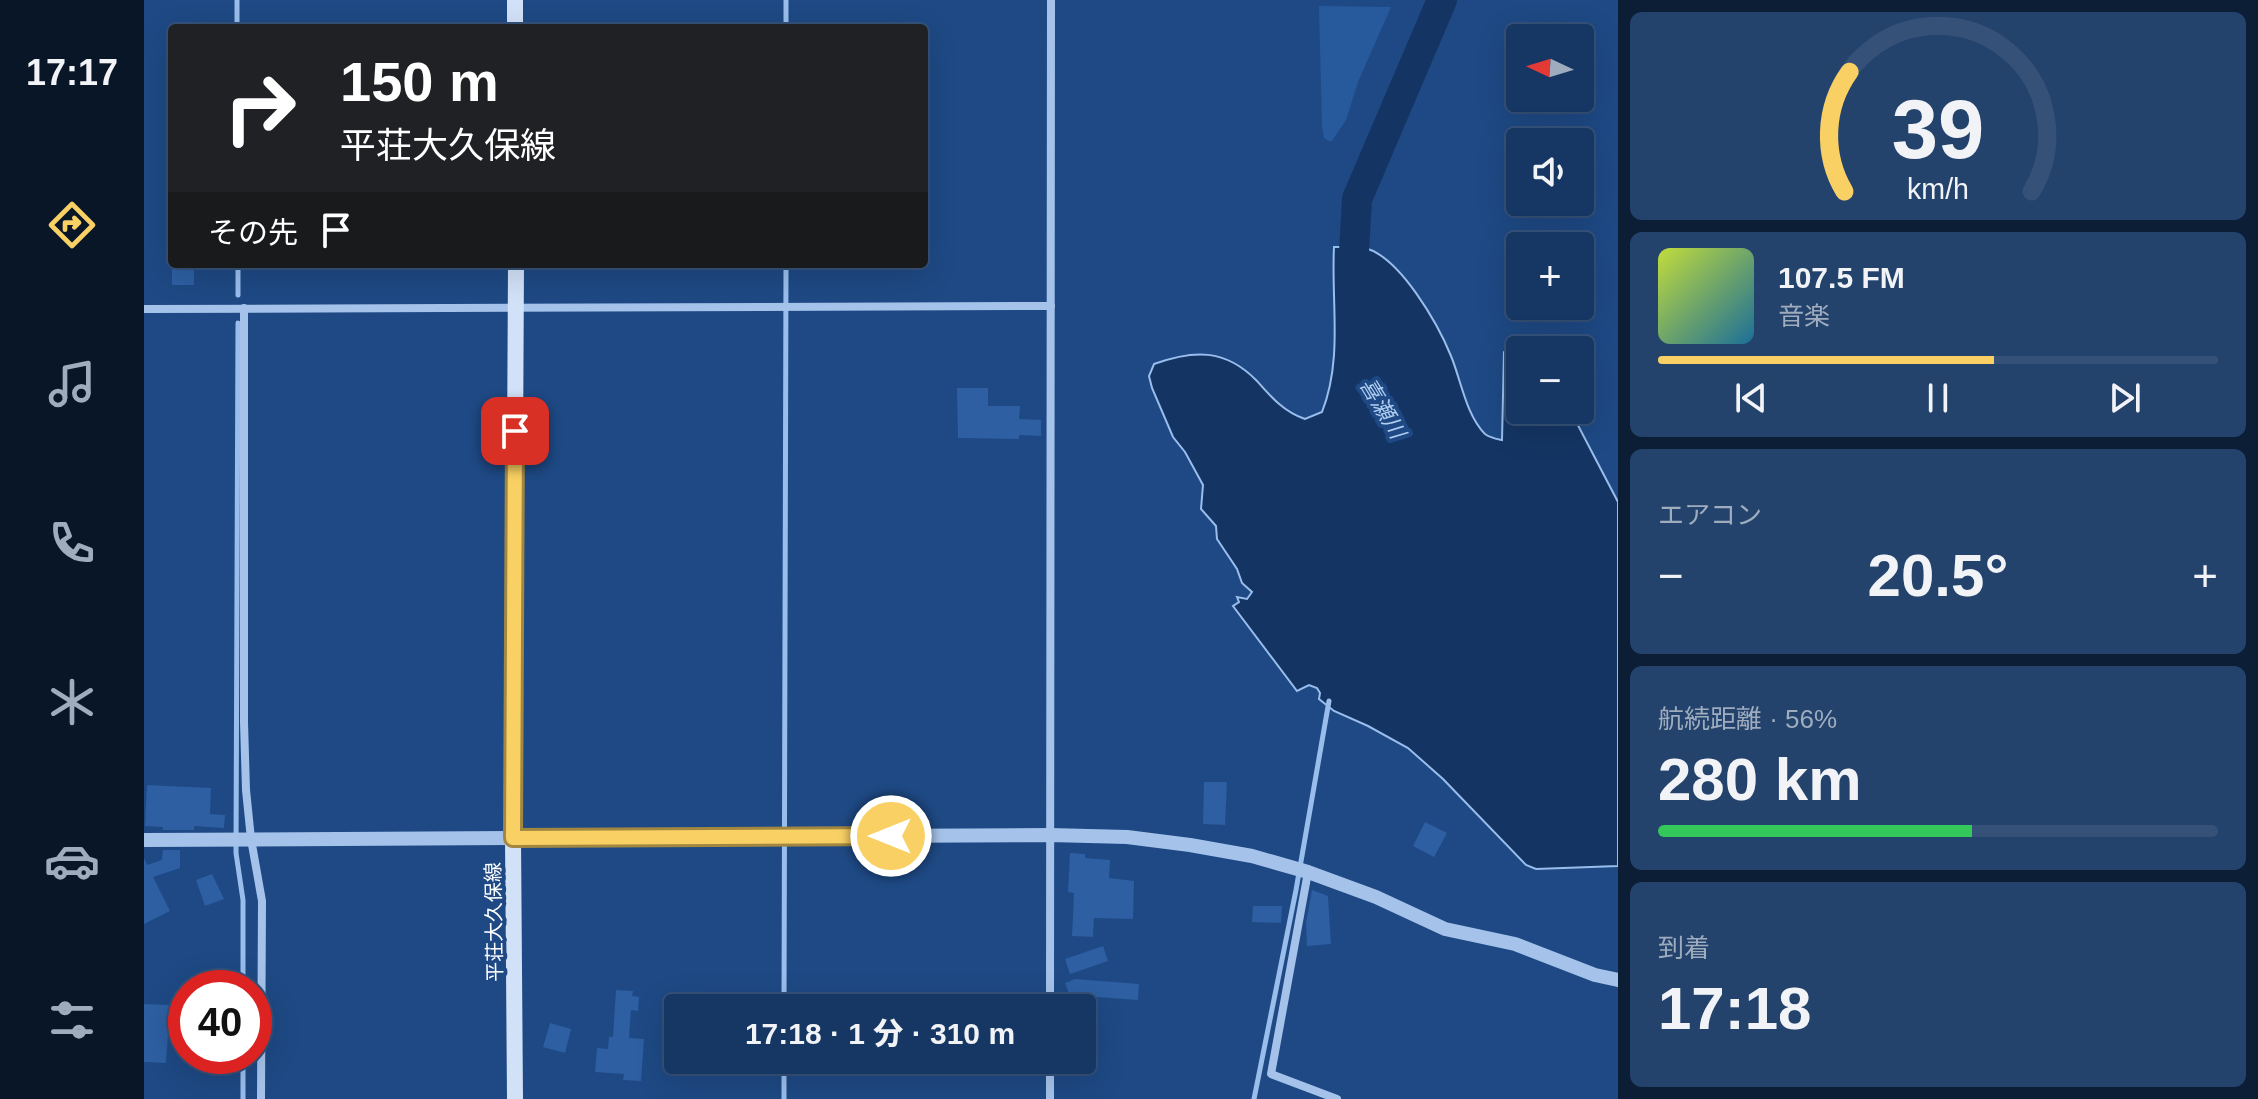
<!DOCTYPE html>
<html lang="ja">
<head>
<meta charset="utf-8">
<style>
  :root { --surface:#163763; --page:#23426c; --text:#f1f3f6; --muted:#9eacbe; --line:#355178; --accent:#f9d064 }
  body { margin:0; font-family:Helvetica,"Noto Sans JP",sans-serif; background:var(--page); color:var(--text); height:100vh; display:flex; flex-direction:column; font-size:30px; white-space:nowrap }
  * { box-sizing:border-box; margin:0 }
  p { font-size:26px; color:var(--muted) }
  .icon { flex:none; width:44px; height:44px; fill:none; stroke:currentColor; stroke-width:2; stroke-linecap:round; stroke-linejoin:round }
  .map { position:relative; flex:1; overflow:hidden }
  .details { display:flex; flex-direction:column; gap:12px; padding:12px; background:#0c1e36; width:640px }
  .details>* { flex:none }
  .hud { position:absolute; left:24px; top:24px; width:760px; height:244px; border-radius:8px; box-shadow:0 8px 32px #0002,0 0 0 2px var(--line); background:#202124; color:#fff; overflow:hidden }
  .needle { width:52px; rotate:274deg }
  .buttons { position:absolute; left:1362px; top:24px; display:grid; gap:16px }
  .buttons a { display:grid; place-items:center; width:88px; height:88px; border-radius:8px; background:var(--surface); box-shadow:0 8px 32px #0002,0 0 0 2px var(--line); font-size:40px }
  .speed { position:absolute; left:24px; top:970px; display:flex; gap:16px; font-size:40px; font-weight:700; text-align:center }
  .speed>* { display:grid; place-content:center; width:104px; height:104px; border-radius:50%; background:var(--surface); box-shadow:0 8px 32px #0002,0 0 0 2px var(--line); line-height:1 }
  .speed .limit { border:12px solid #d22; background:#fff; color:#111 }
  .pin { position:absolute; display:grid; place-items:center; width:68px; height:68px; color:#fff; margin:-34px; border-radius:16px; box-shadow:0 4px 12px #0006 }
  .me { position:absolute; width:88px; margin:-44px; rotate:270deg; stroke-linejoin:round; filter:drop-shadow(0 0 6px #0008) }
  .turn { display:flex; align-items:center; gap:28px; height:168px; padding:0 40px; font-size:36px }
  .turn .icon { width:104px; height:104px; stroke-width:2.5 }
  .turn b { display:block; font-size:56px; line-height:68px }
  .then { display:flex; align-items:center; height:76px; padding:0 40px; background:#0003; gap:16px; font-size:30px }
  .big { font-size:60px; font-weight:800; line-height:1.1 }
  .details .tile { flex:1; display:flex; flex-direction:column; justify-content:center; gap:12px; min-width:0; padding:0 28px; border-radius:12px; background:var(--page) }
  .details .dial { align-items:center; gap:0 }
  .dial svg { height:208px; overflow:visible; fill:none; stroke:var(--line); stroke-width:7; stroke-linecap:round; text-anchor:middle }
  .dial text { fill:var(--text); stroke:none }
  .song { display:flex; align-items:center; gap:24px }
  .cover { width:96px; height:96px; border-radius:12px; background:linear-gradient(135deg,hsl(70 70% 55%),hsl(200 70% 35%)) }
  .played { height:8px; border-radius:4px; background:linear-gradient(90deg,var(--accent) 60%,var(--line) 60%) }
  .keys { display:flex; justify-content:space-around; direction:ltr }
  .heat { display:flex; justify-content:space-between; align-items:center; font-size:44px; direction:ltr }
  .charge { height:12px; border-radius:6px; background:linear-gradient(90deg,#34c759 56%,var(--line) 0) }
  .trip { position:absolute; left:520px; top:994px; width:432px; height:80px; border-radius:8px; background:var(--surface); box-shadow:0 8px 32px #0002,0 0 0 2px var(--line); font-weight:800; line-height:80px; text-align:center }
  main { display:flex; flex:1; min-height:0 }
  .menu { display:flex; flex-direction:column; width:144px; justify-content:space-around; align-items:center; background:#091628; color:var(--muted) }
  .menu .icon { width:56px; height:56px }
  .menu .active { color:var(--accent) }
  .menu b { font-size:36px; color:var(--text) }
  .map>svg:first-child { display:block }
</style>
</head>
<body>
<main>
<nav class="menu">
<b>17:17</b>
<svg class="icon active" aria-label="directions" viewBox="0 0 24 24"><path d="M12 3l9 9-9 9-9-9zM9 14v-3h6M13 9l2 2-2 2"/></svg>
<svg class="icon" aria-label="music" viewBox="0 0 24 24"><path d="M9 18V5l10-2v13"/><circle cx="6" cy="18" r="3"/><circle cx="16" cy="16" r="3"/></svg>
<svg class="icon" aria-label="phone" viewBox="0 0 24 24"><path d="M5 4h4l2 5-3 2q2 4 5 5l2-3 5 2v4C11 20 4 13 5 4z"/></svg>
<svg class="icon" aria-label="climate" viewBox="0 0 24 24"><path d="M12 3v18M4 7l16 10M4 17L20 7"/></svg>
<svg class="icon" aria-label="car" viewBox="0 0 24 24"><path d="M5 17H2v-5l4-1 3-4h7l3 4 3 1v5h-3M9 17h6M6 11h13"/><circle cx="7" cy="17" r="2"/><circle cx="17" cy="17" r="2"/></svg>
<svg class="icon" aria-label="filters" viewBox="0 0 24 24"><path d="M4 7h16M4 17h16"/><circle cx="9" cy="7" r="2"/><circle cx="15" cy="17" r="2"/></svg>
</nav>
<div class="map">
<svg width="1474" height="1099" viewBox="0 0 1474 1099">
  <rect width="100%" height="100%" fill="#1e4984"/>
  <path fill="#275a9d" d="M1175,6L1247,7L1214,82L1202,120L1187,142L1180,138L1178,126Z"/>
  <path fill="#143563" stroke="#99beec" stroke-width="2" d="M1190,247C1200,247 1212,246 1221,248C1256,257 1294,324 1307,356C1317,380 1322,415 1341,434C1346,438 1353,439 1358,440L1360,352L1386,339L1392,350H1376V410H1426L1474,502V866L1392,869L1382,865L1299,779L1264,748L1224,726L1190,711L1175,699L1176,693L1173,688L1165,685L1153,691L1089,606L1095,602L1093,597L1103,599L1108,592L1098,583L1093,569L1073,539L1072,526L1057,509L1059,485L1041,452L1029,437L1008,388L1005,376L1010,364C1049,350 1081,348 1113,381C1127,397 1140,412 1161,419L1178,412C1199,359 1187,302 1190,247Z"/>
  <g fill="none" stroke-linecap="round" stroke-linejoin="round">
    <g stroke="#99beec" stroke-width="5">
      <path d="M93,0V28"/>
      <path d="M642,0V28"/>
      <path d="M94,264V295"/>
      <path d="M94,323L92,853L99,900V988"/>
      <path d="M640,1008L642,264"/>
      <path d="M640,1060V1099"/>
      <path d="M99,1099V1056"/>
      <path d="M1110,1099L1152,890L1185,701"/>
    </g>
    <path stroke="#143563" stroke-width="30" d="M1208,287L1213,199L1298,0"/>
  </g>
  <g fill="#2d5fa2">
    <rect x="28" y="264" width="22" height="21"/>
    <path d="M813,388H844V406H876L875,419L897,420V436L875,435V439L814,438Z"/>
    <path d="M1060,782H1083L1081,825L1059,824Z"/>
    <path d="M3,785L67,788L66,814L81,815L80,828L50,826V830H19V827L1,826Z"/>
    <path d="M1281,822L1303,833L1290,857L1269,846Z"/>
    <path d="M19,850H36V868L9,877L26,911L0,924V858L3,865L18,860Z"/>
    <path d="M926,853L941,854V858L966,860L965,878L990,881L989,919L950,918L949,937L928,936L930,893L924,892Z"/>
    <path d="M68,874L80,899L61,906L52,880Z"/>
    <path d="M1168,890L1184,896L1187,944L1163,946L1162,923Z"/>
    <path d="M1109,906H1138L1137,923L1108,922Z"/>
    <path d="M959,946L964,961L926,974L921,959Z"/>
    <path d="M931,979L995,984L994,1000L938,996L927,999L921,983Z"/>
    <path d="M472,990L489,991L488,996L495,997L494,1011L487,1010L485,1038L500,1039L497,1081L479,1080L480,1074L451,1072L453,1048L464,1049L465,1037H469Z"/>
    <path d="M0,1004L26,1005L22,1063L0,1062Z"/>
    <path d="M406,1023L427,1029L421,1053L399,1047Z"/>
  </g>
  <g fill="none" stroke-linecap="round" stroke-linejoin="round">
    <g stroke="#a5c3ea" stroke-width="8">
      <path d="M100,308V722L102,790L107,839L118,901L117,1099"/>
      <path d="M0,309L907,306"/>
      <path d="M1164,872L1127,1074L1193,1099"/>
      <path d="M906,1008L907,0"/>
      <path d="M906,1099V1060"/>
    </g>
    <path stroke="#a5c3ea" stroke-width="14" d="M0,840L906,835L983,837L1046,845L1108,856L1164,872L1232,897L1301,929L1371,944L1451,975L1474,980"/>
    <g stroke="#d1e1f8" stroke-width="16">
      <path d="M371,0V28"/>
      <path d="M371,1099L369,838L372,264"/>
    </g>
  </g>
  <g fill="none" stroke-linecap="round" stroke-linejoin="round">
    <g stroke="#a28741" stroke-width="20">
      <path id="route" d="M371,431L369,838L747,836"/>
    </g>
    <use href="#route" stroke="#f9d064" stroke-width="14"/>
  </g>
  <g text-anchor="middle" stroke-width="8" stroke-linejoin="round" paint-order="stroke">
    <g font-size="20" fill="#fff" stroke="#1e4984">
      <text transform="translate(350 922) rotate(-91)" y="7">平荘大久保線</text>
    </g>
    <g font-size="22" font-style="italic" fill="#b1cdf1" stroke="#1e4984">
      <text transform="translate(1239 408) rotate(59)" y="8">喜瀬川</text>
    </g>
  </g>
</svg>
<div class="buttons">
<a><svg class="needle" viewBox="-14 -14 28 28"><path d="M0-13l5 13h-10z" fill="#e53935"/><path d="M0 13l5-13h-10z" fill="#9eacbe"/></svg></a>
<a><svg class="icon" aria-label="sound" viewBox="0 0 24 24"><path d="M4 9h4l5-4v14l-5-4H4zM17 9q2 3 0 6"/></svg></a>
<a>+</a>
<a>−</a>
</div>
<div class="speed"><div class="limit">40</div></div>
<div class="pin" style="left:371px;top:431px;background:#d93025"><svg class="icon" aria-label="arrive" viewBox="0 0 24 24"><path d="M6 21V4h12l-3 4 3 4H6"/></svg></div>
<svg class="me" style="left:747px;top:836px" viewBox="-20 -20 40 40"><circle r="17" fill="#f9d064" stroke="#fff" stroke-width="3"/><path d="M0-11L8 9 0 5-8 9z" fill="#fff"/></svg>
<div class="trip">17:18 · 1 分 · 310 m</div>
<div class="hud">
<div class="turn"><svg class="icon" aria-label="right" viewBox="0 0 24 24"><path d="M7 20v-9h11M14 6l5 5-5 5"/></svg><div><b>150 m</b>平荘大久保線</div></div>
<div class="then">その先<svg class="icon" aria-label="arrive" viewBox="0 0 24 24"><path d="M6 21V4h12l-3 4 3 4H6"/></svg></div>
</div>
</div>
<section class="details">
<div class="tile dial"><svg viewBox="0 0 100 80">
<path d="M14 69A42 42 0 1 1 86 69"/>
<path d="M14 69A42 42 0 0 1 16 23" stroke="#f9d064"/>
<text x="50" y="56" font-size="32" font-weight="700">39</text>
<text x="50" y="72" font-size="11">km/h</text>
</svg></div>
<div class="tile">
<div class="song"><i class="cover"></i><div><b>107.5 FM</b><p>音楽</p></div></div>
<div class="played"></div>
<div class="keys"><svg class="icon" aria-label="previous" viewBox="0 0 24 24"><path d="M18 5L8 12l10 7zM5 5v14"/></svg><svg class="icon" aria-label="pause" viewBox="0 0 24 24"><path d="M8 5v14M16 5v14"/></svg><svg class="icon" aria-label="next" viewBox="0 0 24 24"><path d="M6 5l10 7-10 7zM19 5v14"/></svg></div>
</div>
<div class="tile"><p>エアコン</p>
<div class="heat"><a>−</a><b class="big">20.5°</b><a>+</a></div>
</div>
<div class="tile"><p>航続距離 · 56%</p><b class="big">280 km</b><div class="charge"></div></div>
<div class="tile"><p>到着</p><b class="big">17:18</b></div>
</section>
</main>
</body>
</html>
